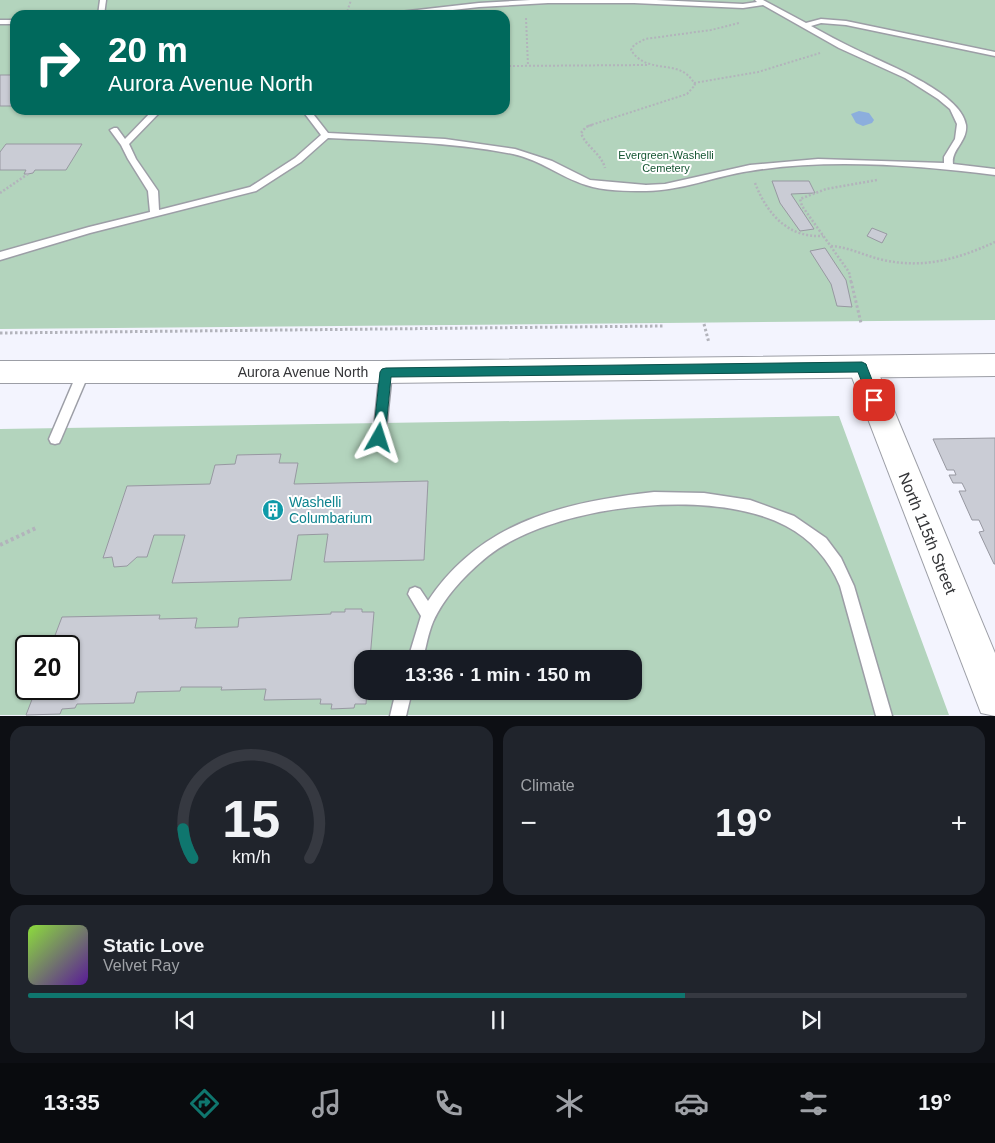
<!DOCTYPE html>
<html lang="en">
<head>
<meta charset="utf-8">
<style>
  :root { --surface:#171b24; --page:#20242c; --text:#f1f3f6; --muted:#9ea1a6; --line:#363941; --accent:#0f766e }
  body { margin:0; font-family:Arial,sans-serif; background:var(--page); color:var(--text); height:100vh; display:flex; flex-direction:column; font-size:19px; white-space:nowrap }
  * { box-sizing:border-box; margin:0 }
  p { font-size:16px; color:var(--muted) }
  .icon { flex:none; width:28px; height:28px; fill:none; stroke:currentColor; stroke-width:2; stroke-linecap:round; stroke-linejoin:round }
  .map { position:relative; height:716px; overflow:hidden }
  .side { display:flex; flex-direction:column; gap:10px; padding:10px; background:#0d0f14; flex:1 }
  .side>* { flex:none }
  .top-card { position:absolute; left:10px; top:10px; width:500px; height:105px; border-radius:15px; box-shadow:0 1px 4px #0004; background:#00695c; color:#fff; overflow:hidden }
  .speed { position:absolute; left:15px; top:635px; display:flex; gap:10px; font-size:25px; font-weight:700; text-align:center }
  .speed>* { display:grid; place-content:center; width:65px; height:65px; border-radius:50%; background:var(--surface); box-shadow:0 1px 4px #0004; line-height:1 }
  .speed .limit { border:2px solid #111; border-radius:8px; background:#fff; color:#111 }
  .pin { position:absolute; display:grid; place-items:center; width:42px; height:42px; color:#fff; margin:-21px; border-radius:10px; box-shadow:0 2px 8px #0006 }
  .me { position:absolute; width:55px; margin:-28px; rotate:6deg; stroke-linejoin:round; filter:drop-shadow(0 0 4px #0008) }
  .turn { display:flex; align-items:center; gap:18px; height:105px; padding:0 15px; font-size:22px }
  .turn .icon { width:65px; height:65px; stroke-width:2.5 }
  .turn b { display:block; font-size:35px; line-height:42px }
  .big { font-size:38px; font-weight:700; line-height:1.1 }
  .side .card { flex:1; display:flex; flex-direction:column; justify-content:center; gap:8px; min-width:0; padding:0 18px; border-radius:15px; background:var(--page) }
  .side .dial { align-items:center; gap:0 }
  .dial svg { height:130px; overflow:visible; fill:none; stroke:var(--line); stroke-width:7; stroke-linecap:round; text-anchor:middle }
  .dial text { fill:var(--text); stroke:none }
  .song { display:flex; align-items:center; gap:15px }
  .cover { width:60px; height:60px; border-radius:8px; background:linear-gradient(135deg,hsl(90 70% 55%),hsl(270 70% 35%)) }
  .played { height:5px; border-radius:2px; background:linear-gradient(90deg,var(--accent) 70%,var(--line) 70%) }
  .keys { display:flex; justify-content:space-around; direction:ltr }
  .heat { display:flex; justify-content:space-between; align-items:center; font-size:28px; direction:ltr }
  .side .tiles { flex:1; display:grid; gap:10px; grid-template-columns:1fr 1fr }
  .card:last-child { grid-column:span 2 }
  .trip { position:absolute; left:354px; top:650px; width:288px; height:50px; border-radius:15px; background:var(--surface); box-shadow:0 1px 4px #0004; font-weight:700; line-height:50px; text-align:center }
  .menu { display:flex; height:80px; justify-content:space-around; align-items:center; background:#090b0e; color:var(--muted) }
  .menu .icon { width:35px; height:35px }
  .menu .on { color:var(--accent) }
  .menu b { font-size:22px; color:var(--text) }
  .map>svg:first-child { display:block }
</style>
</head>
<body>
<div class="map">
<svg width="995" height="716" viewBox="0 0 995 716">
  <rect width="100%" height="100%" fill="#f3f4fe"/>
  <g fill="#b3d4bd" fill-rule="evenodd">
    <path d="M0,0H995V320L0,329ZM15,15H505V110H15Z"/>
    <path d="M839,416L949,715H0V429ZM26,646H69V689H26ZM362,659H632V691H362Z"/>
  </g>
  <path fill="#8caedd" d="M859,111L869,113L874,120L872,123L863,126L856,123L851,114Z"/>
  <g fill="#caccd5" stroke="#9798a1">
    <rect x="0" y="75" width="15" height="31"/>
    <path d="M6,144H82L66,170H35L33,173L28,174H24L26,170H0V152Z"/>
    <path d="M772,181H809L815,193L791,194L814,229L800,231L780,203Z"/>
    <path d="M872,228L887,234L882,243L867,236Z"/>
    <path d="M825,248L846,280L852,307L837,306L831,284L810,251Z"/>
    <path d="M995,438V564H994L979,532L984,531L979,520H972L959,491H966L962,483H953L949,475H956L954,470H947L933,439Z"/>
    <path d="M281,454L279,463H298L294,484L428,481L424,560L324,562L328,534L298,535L291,580L172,583L185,535H154L147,557H137L127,566L114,567L112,557L103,558L127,486L210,484L215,465L235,464L237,455Z"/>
    <path d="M345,609H362V612H374L370,659H362V691H367L366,704H355L354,708L331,709L332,704H320L321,699L264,700L266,689L221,690L222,687H181L180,691L137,692L134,703L77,704L75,708L62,709L60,714L26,715L36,689H69V646H51L62,617L160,615L159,619L197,618L195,628L238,627L239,618L331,614V612H345Z"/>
  </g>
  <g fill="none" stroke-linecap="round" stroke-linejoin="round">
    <g stroke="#9c9ea6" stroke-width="3">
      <g id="service">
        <path d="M100,0H106L104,15H98Z"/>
        <path d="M531,0H656L743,4L757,2L755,0H763L806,23L821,19L846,21L995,52V56L846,25L821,23L811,26C826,34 840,42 855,49C883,63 961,92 966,125C968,141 951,150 953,164L995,169V175C918,165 827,158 750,171C715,176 681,191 646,191C627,191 603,191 586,185C560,177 541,160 513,154C452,142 389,141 328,138L301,162L256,191L90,233L0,260V252L89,227L150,212L148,191L128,159L121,145L110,130L114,128H117L125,139L153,110H162L129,144L136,159L158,191L159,210L250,187L295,158L321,135L302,110H310L328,133L445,139L515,149L552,161L590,180L646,185L665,184L750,165L818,159L944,163V157L955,139L957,124L950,109L938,99L905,78L839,48L763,5L743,8L634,3H548L479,7L409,15H388L391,13L479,3Z"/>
        <rect x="0" y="20" width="15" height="4"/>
        <path d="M84,366L88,368L90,371L61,439L59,443L55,444L51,443L49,439L78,371L80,368Z"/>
        <path d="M386,367L390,369L392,372L385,438L383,442L379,443L375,442L373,438L380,372L382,369Z"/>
        <path d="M654,492L704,493L750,500L794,516L826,538L841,558L854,586L892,716H876L840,586C829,560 811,539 786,526C712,486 553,505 488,556C467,573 444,597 433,622C428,634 426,647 423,659H408L421,616L408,594L410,589L415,587L420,589L428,601C481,521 565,502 654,492Z"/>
        <path d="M396,691H412L406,716H390Z"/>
      </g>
    </g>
    <g stroke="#9c9ea6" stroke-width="2">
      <path id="tertiary" d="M862,356L872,359L876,367L995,653V716L981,713L848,367L852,359Z"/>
    </g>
    <g stroke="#9c9ea6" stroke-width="2">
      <path id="trunk" d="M995,354V376L386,383H0V361H386Z"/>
    </g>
    <g stroke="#b2b3bb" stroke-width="2" stroke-dasharray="2 2" stroke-linecap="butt">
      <path d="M346,15L351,0"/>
      <path d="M526,18L528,66"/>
      <path d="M505,66L649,65"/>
      <path d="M694,83L758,72L820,53"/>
      <path d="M588,126L687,94L695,85C681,56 648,77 631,50L634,45L645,39L711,30L739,23"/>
    </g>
    <g stroke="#b2b3bb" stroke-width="2.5" stroke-dasharray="2 2" stroke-linecap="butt">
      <path d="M592,125L586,127L581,133C586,147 601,153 605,168"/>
      <path d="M755,183C767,214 788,238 823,236"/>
      <path d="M0,193L28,174"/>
      <path d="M831,246C849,247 865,256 883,260C924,269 958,259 995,242"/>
      <path d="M851,282L849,272L802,206L800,199L826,189L877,180"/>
    </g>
    <g stroke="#b2b3bb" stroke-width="3" stroke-dasharray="2.5 2.5" stroke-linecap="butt">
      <path d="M851,281L861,323"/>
      <path d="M704,324L709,343"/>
      <path d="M0,333L664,326"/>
    </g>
    <path stroke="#b2b3bb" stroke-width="4" stroke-dasharray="3 3" stroke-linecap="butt" d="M0,545L36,528"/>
    <use href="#service" fill="#fff" fill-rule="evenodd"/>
    <use href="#tertiary" fill="#fff" fill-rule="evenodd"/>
    <use href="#trunk" fill="#fff" fill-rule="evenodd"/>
  </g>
  <path fill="#0f766e" stroke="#0a4d48" d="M862,362L866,364L867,367L880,400L879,404H870L858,372L391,377L385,438L383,442L379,443L375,442L373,438L380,372L382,369L386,368Z"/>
  <defs>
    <g id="building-disc" transform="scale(1.125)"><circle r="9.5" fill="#0f9aa8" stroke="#fff"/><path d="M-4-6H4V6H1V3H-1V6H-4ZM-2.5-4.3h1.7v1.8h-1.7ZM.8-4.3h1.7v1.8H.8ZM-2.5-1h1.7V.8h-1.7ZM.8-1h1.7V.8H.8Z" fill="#fff"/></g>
  </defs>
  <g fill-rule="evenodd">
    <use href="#building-disc" x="273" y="510"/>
  </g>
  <g text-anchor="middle" stroke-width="4" stroke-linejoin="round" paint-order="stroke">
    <g font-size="11" fill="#155532" stroke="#fff">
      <text x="666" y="159">Evergreen-Washelli<tspan x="666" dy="13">Cemetery</tspan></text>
    </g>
    <g font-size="14" fill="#343538" stroke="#fff">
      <text x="303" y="377">Aurora Avenue North</text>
    </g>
    <g font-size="14" fill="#0d838f" stroke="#fff" text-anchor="start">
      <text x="289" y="507">Washelli<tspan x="289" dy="16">Columbarium</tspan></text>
    </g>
    <g font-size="16" fill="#343538" stroke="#fff">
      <text transform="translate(928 533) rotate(68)" y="6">North 115th Street</text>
    </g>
  </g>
</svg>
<div class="speed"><div class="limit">20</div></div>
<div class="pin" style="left:874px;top:400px;background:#d93025"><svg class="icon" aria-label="arrive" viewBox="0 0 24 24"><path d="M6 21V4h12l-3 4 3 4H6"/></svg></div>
<svg class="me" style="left:379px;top:438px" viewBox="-20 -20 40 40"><path d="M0-17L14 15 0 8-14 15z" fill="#0f766e" stroke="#fff" stroke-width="4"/></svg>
<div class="trip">13:36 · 1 min · 150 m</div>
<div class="top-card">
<div class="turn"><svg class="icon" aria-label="right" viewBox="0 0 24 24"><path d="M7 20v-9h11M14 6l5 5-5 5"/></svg><div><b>20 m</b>Aurora Avenue North</div></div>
</div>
</div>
<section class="side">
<div class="tiles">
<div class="card dial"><svg viewBox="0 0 100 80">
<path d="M14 69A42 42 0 1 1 86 69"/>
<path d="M14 69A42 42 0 0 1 8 51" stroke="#0f766e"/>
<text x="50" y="56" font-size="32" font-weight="700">15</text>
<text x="50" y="72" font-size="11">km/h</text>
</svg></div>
<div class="card"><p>Climate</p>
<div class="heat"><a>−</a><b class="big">19°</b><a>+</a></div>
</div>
<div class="card">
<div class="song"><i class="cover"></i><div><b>Static Love</b><p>Velvet Ray</p></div></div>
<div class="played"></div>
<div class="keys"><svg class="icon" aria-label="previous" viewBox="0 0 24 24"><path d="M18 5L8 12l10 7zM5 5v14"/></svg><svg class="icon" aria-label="pause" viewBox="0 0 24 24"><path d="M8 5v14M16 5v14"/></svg><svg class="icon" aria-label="next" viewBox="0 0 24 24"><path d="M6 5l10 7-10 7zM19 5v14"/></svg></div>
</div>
</div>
</section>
<nav class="menu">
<b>13:35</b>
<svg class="icon on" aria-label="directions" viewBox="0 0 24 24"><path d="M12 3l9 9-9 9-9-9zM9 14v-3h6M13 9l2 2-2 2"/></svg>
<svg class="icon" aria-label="music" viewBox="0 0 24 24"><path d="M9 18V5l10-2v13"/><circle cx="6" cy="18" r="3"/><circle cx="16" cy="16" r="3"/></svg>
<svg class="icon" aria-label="phone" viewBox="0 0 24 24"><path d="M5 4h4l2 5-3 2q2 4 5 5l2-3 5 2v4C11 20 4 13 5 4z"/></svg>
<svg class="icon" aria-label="climate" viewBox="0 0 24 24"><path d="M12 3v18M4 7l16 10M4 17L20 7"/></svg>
<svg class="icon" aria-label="car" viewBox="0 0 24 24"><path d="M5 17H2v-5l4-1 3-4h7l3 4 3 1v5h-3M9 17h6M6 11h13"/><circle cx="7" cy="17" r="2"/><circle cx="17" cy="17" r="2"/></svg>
<svg class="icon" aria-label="filters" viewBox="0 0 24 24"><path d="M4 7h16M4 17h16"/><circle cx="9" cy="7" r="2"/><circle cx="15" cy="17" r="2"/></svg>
<b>19°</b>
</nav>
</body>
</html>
